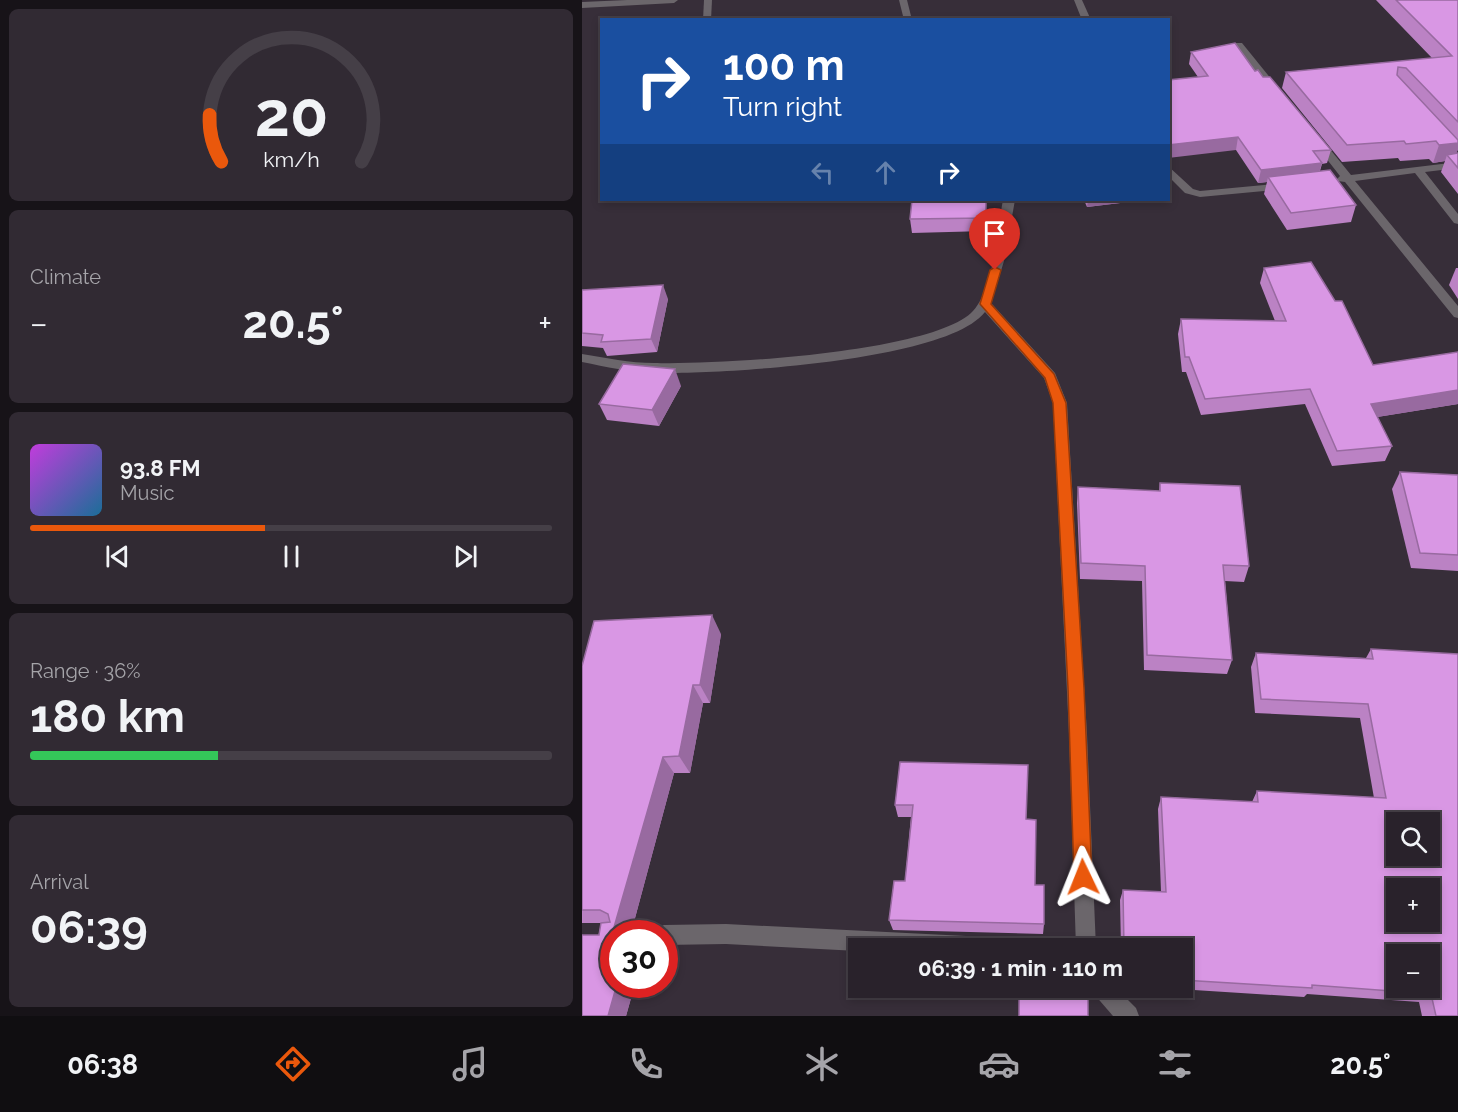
<!DOCTYPE html>
<html lang="en">
<head>
<meta charset="utf-8">
<style>
  :root { --surface:#29222b; --page:#312a33; --text:#f1f3f6; --muted:#a5a4a9; --line:#453f47; --accent:#ea580c }
  body { margin:0; font-family:Raleway,sans-serif; background:var(--page); color:var(--text); height:100vh; display:flex; flex-direction:column; font-size:22px; white-space:nowrap }
  * { box-sizing:border-box; margin:0 }
  p { font-size:20px; color:var(--muted) }
  .icon { flex:none; width:33px; height:33px; fill:none; stroke:currentColor; stroke-width:2; stroke-linecap:round; stroke-linejoin:round }
  .map { position:relative; flex:1; overflow:hidden }
  .side { display:flex; flex-direction:column; gap:9px; padding:9px; background:#171318; width:582px }
  .side>* { flex:none }
  .banner { position:absolute; left:18px; top:18px; width:570px; height:183px; border-radius:0px; box-shadow:0 3px 9px #0003,0 0 0 2px var(--line); background:#1a4fa0; color:#fff; overflow:hidden }
  .fabs { position:absolute; left:804px; top:812px; display:grid; gap:12px }
  .fabs a { display:grid; place-items:center; width:54px; height:54px; border-radius:0px; background:var(--surface); box-shadow:0 3px 9px #0003,0 0 0 2px var(--line); font-size:30px }
  .speed { position:absolute; left:18px; top:920px; display:flex; gap:12px; font-size:30px; font-weight:700; text-align:center }
  .speed>* { display:grid; place-content:center; width:78px; height:78px; border-radius:50%; background:var(--surface); box-shadow:0 3px 9px #0003,0 0 0 2px var(--line); line-height:1 }
  .speed .limit { border:9px solid #d22; background:#fff; color:#111 }
  .pin { position:absolute; display:grid; place-items:center; width:51px; height:51px; color:#fff; margin:-62px -26px; border-radius:50% 50% 50% 0; rotate:-45deg; box-shadow:0 0 6px #0007 }
  .pin .icon { rotate:45deg }
  .me { position:absolute; width:66px; margin:-33px; rotate:358deg; stroke-linejoin:round; filter:drop-shadow(0 0 4px #0008) }
  .turn { display:flex; align-items:center; gap:21px; height:126px; padding:0 24px; font-size:27px }
  .turn .icon { width:78px; height:78px; stroke-width:2.5 }
  .turn b { display:block; font-size:42px; line-height:51px }
  .lanes { display:flex; align-items:center; height:57px; padding:0 24px; background:#0003; justify-content:center; gap:30px; direction:ltr }
  .lanes .off { opacity:.35 }
  .big { font-size:45px; font-weight:700; line-height:1.1 }
  .side .card { flex:1; display:flex; flex-direction:column; justify-content:center; gap:9px; min-width:0; padding:0 21px; border-radius:9px; background:var(--page) }
  .side .dial { align-items:center; gap:0 }
  .dial svg { height:156px; overflow:visible; fill:none; stroke:var(--line); stroke-width:7; stroke-linecap:round; text-anchor:middle }
  .dial text { fill:var(--text); stroke:none }
  .song { display:flex; align-items:center; gap:18px }
  .cover { width:72px; height:72px; border-radius:9px; background:linear-gradient(135deg,hsl(290 70% 55%),hsl(200 70% 35%)) }
  .played { height:6px; border-radius:3px; background:linear-gradient(90deg,var(--accent) 45%,var(--line) 45%) }
  .keys { display:flex; justify-content:space-around; direction:ltr }
  .heat { display:flex; justify-content:space-between; align-items:center; font-size:33px; direction:ltr }
  .charge { height:9px; border-radius:4px; background:linear-gradient(90deg,#34c759 36%,var(--line) 0) }
  .trip { position:absolute; left:266px; top:938px; width:345px; height:60px; border-radius:0px; background:var(--surface); box-shadow:0 3px 9px #0003,0 0 0 2px var(--line); font-weight:700; line-height:60px; text-align:center }
  .tab-bar { display:flex; height:96px; justify-content:space-around; align-items:center; background:#100e11; color:var(--muted) }
  .tab-bar .icon { width:42px; height:42px }
  .tab-bar .active { color:var(--accent) }
  .tab-bar b { font-size:27px; color:var(--text) }
  main { display:flex; flex:1; min-height:0 }
  .map>svg:first-child { display:block }
</style>
</head>
<body>
<main>
<section class="side">
<div class="card dial"><svg viewBox="0 0 100 80">
<path d="M14 69A42 42 0 1 1 86 69"/>
<path d="M14 69A42 42 0 0 1 8 45" stroke="#ea580c"/>
<text x="50" y="56" font-size="32" font-weight="700">20</text>
<text x="50" y="72" font-size="11">km/h</text>
</svg></div>
<div class="card"><p>Climate</p>
<div class="heat"><a>−</a><b class="big">20.5°</b><a>+</a></div>
</div>
<div class="card">
<div class="song"><i class="cover"></i><div><b>93.8 FM</b><p>Music</p></div></div>
<div class="played"></div>
<div class="keys"><svg class="icon" aria-label="previous" viewBox="0 0 24 24"><path d="M18 5L8 12l10 7zM5 5v14"/></svg><svg class="icon" aria-label="pause" viewBox="0 0 24 24"><path d="M8 5v14M16 5v14"/></svg><svg class="icon" aria-label="next" viewBox="0 0 24 24"><path d="M6 5l10 7-10 7zM19 5v14"/></svg></div>
</div>
<div class="card"><p>Range · 36%</p><b class="big">180 km</b><div class="charge"></div></div>
<div class="card"><p>Arrival</p><b class="big">06:39</b></div>
</section>
<div class="map">
<svg width="876" height="1016" viewBox="0 0 876 1016">
  <rect width="100%" height="100%" fill="#372e39"/>
  <g fill="none" stroke-linecap="round" stroke-linejoin="round">
    <g fill="#6b666b" fill-rule="evenodd">
      <path d="M45,0H96L92,3L0,8V2Z"/>
      <path d="M122,0H130L129,20H121Z"/>
      <path d="M317,0H325L330,20H322Z"/>
      <path d="M492,0H500L509,20H500Z"/>
      <path d="M654,43H660L699,91V95H693L654,47Z"/>
      <path d="M734,136L738,137L769,175L876,162V168L843,172L876,214V224L872,223L833,173L773,181L876,306V318L872,317L763,182L756,181L755,179L758,176L729,139Z"/>
      <path d="M586,166L611,189L618,191L703,183L708,186L703,189L618,197L603,193L586,176Z"/>
      <path d="M421,200H433L422,261L409,303L473,373L485,403L505,734L514,948H494L487,734L471,403L462,378L403,312C364,362 137,374 72,373C48,372 24,367 0,362V354C24,358 48,363 72,363C135,365 345,353 389,313C412,292 415,230 421,200Z"/>
      <path d="M144,924L424,938L431,941L434,948H276V951L144,944L82,945V933H73L75,928L82,925Z"/>
      <path d="M508,987H533L554,1008L557,1016H531L512,994Z"/>
    </g>
  </g>
  <g fill="#bb82c4">
    <path d="M794,0H876V149L874,154L876,153V194L859,172L863,161L851,163L847,159L818,161L816,158L760,162L700,88L704,72L850,58Z"/>
    <path d="M609,52L673,71L681,77L749,150L745,163L740,164L738,171L774,205L769,222L705,230L682,194L685,182L676,183L654,150L616,77L607,64Z"/>
    <path d="M404,200V231L330,233L328,219Z"/>
    <path d="M502,200H563L505,207Z"/>
    <path d="M682,268L791,365L876,352V404L795,417L810,446L803,461L750,466L723,404L619,415L604,372H600L596,334L599,319L693,321L678,283Z"/>
    <path d="M874,268H876V299L867,285Z"/>
    <path d="M0,290L86,299L75,352L25,356L21,348L0,346Z"/>
    <path d="M99,386L77,426L25,420L17,404Z"/>
    <path d="M818,472L876,475V571L829,568L810,489Z"/>
    <path d="M578,483L667,566L662,582L643,581L650,660L645,674L562,670L560,581L498,579L495,503L496,487L577,491Z"/>
    <path d="M139,634L128,703H121L108,773H92L49,933H32V984H53L44,1016H0L19,923H0V666Z"/>
    <path d="M789,649L876,1016H840L837,1002L725,994L722,997L565,987H600V948H539L538,900L541,890L579,892L576,809L579,797L670,802L675,791L792,798L778,718L673,713L669,667L674,653L784,658Z"/>
    <path d="M318,762L444,819L453,885L462,924L461,934L311,930L307,920L323,881L329,817H316L313,805Z"/>
  </g>
  <g fill="#986aa0">
    <path d="M656,137L654,150L586,158V145Z"/>
    <path d="M876,143V149L872,160L865,155L863,161L851,163L857,145Z"/>
    <path d="M740,163L736,176L686,177L685,182L676,183L679,170Z"/>
    <path d="M506,200H563L505,207Z"/>
    <path d="M81,285L86,299L75,352L69,339Z"/>
    <path d="M93,369L99,386L77,426L70,410Z"/>
    <path d="M876,390V404L783,419L789,404Z"/>
    <path d="M130,615L139,634L128,703L118,685Z"/>
    <path d="M111,685L121,703L108,773L97,756Z"/>
    <path d="M81,757L92,773L49,933H32V961L24,955Z"/>
    <path d="M35,984H53L44,1016H26Z"/>
  </g>
  <g fill="#d997e4" stroke="#986aa0" stroke-width="1.5" fill-rule="evenodd">
    <path d="M814,0H876V122L824,68L816,67L815,75L876,140V143L857,145L854,141L824,144L822,141L765,145L704,72L870,56Z"/>
    <path d="M653,43L673,71L676,70L681,77H688L749,150L731,151L740,163L679,170L656,137L586,145V80L626,76L609,52Z"/>
    <path d="M876,153V168L865,155Z"/>
    <path d="M748,170L774,205L709,213L686,177Z"/>
    <path d="M330,200H404V218L328,219Z"/>
    <path d="M729,262L753,301H760L791,365L876,352V390L789,404L810,446L755,451L728,389L623,399L607,357H603L599,319L704,321L682,268Z"/>
    <path d="M81,285L69,339L19,342L21,335L0,333V290Z"/>
    <path d="M41,364L93,369L70,410L17,404Z"/>
    <path d="M818,472L876,475V555L838,553Z"/>
    <path d="M578,483L658,486L667,566L641,565L650,660L565,655L563,566L499,563L496,487L578,491Z"/>
    <path d="M130,615L118,685H111L97,756L81,757L24,955H32V984H35L26,1016H0V935H17L19,923L28,922L26,914L18,910H0V666L12,621Z"/>
    <path d="M789,649L876,654V1016H854L849,994L730,985V988L600,980V948H542L541,890L584,892L579,797L676,802L675,791L804,798L786,704L679,699L674,653L791,659ZM814,822H848V855H814ZM814,888H848V921H814ZM814,954H848V987H814Z"/>
    <path d="M318,762L446,765L444,819L454,820L453,885H462V924L307,920L312,881H323L331,805H313Z"/>
    <path d="M437,991L506,992V1016H437Z"/>
  </g>
  <path fill="#ea580c" stroke="#983908" stroke-width="1.5" d="M413,267L419,270L409,304L472,374L484,403L502,688L510,877L508,883L501,886L495,883L492,877L486,688L471,403L463,378L398,304L408,270Z"/>
</svg>
<div class="fabs">
<a><svg class="icon" aria-label="search" viewBox="0 0 24 24"><circle cx="10" cy="10" r="6"/><path d="M15 15l6 6"/></svg></a>
<a>+</a>
<a>−</a>
</div>
<div class="speed"><div class="limit">30</div></div>
<div class="pin" style="left:413px;top:270px;background:#d93025"><svg class="icon" aria-label="arrive" viewBox="0 0 24 24"><path d="M6 21V4h12l-3 4 3 4H6"/></svg></div>
<svg class="me" style="left:501px;top:877px" viewBox="-20 -20 40 40"><path d="M0-17L14 15 0 8-14 15z" fill="#ea580c" stroke="#fff" stroke-width="4"/></svg>
<div class="trip">06:39 · 1 min · 110 m</div>
<div class="banner">
<div class="turn"><svg class="icon" aria-label="right" viewBox="0 0 24 24"><path d="M7 20v-9h11M14 6l5 5-5 5"/></svg><div><b>100 m</b>Turn right</div></div>
<div class="lanes"><svg class="icon off" aria-label="left" viewBox="0 0 24 24"><path d="M17 20v-9H6M10 6l-5 5 5 5"/></svg><svg class="icon off" aria-label="ahead" viewBox="0 0 24 24"><path d="M12 20V5M6 11l6-6 6 6"/></svg><svg class="icon" aria-label="right" viewBox="0 0 24 24"><path d="M7 20v-9h11M14 6l5 5-5 5"/></svg></div>
</div>
</div>
</main>
<nav class="tab-bar">
<b>06:38</b>
<svg class="icon active" aria-label="directions" viewBox="0 0 24 24"><path d="M12 3l9 9-9 9-9-9zM9 14v-3h6M13 9l2 2-2 2"/></svg>
<svg class="icon" aria-label="music" viewBox="0 0 24 24"><path d="M9 18V5l10-2v13"/><circle cx="6" cy="18" r="3"/><circle cx="16" cy="16" r="3"/></svg>
<svg class="icon" aria-label="phone" viewBox="0 0 24 24"><path d="M5 4h4l2 5-3 2q2 4 5 5l2-3 5 2v4C11 20 4 13 5 4z"/></svg>
<svg class="icon" aria-label="climate" viewBox="0 0 24 24"><path d="M12 3v18M4 7l16 10M4 17L20 7"/></svg>
<svg class="icon" aria-label="car" viewBox="0 0 24 24"><path d="M5 17H2v-5l4-1 3-4h7l3 4 3 1v5h-3M9 17h6M6 11h13"/><circle cx="7" cy="17" r="2"/><circle cx="17" cy="17" r="2"/></svg>
<svg class="icon" aria-label="filters" viewBox="0 0 24 24"><path d="M4 7h16M4 17h16"/><circle cx="9" cy="7" r="2"/><circle cx="15" cy="17" r="2"/></svg>
<b>20.5°</b>
</nav>
</body>
</html>
